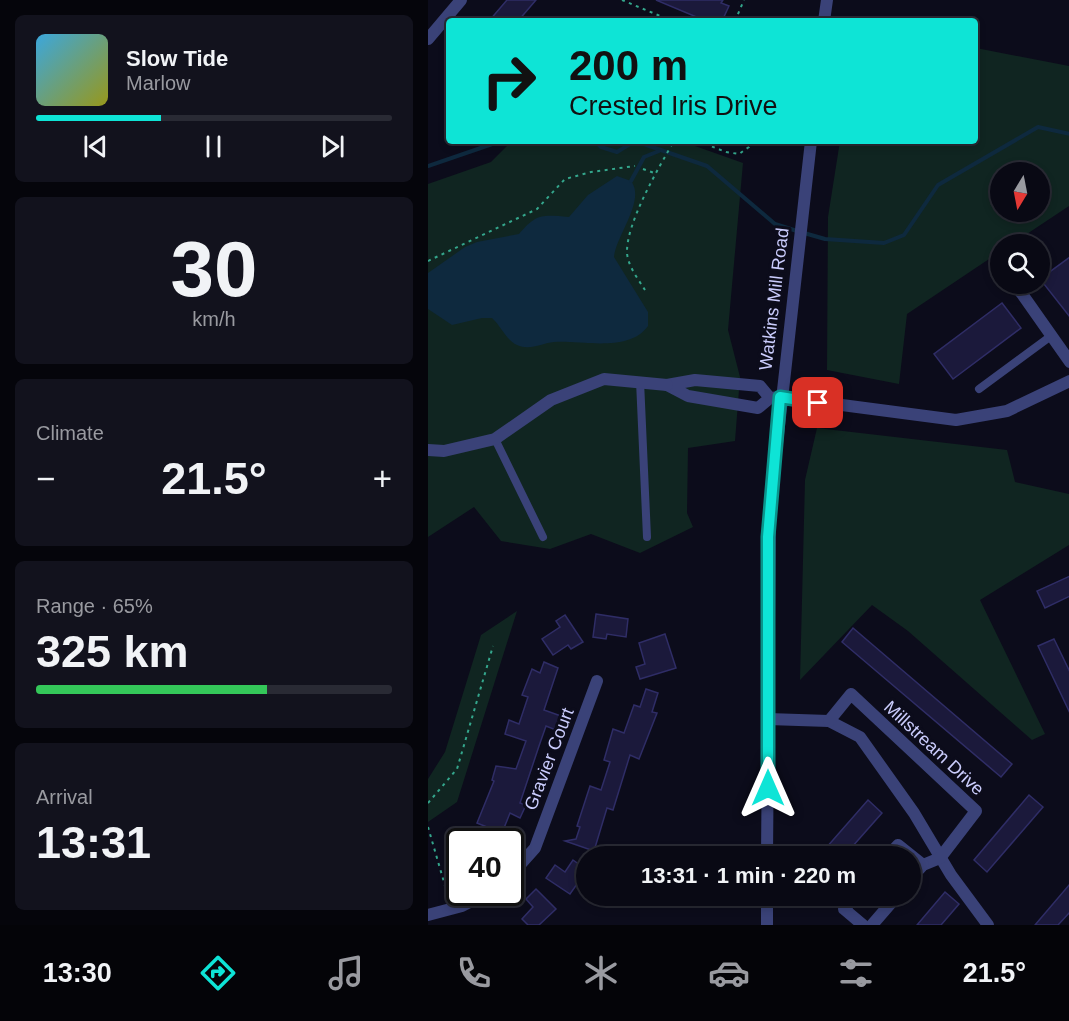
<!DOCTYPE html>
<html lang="en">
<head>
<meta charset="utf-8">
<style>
  :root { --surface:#090914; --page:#12121d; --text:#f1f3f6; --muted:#999aa0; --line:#292a34; --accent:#0ee4d6 }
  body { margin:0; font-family:Helvetica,sans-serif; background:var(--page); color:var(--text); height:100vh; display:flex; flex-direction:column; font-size:22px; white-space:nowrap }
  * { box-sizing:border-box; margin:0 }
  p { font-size:20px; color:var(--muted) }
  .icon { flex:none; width:33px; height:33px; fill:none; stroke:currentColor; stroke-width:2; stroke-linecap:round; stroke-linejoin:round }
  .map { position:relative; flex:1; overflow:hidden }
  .drawer { display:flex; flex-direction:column; gap:15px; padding:15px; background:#05050b; width:428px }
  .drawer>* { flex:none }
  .top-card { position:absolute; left:18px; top:18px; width:532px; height:126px; border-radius:6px; box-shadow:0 3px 9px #0003,0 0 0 2px var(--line); background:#0ee4d6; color:#111; overflow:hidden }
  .needle { width:39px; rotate:190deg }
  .fabs { position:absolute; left:562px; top:162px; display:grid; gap:12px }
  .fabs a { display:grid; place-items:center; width:60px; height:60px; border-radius:50%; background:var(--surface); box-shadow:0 3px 9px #0003,0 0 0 2px var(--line); font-size:30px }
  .speed { position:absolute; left:18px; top:828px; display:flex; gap:12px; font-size:30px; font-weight:700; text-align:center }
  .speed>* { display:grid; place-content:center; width:78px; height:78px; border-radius:50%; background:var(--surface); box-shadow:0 3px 9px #0003,0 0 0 2px var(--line); line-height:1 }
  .speed .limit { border:3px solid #111; border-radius:9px; background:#fff; color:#111 }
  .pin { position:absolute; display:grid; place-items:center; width:51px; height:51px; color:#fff; margin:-26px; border-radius:12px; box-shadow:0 3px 9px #0006 }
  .me { position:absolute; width:66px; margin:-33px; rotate:0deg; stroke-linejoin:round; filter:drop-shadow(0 0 4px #0008) }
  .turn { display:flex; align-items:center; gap:21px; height:126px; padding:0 24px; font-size:27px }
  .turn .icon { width:78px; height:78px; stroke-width:2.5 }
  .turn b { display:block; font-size:42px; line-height:51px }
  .big { font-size:45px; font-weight:800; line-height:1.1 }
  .drawer .tile { flex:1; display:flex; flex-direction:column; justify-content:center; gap:9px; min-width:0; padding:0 21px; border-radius:9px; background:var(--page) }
  .drawer .dial { align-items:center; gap:0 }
  .dial b { font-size:78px; line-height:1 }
  .song { display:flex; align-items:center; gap:18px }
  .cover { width:72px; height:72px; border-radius:9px; background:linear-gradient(135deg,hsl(200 70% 55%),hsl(60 70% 35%)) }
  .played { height:6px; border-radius:3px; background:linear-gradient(90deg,var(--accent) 35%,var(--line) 35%) }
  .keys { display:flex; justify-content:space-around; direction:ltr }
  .heat { display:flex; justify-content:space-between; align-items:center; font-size:33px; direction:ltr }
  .charge { height:9px; border-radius:4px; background:linear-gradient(90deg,#34c759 65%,var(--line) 0) }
  .trip { position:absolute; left:148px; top:846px; width:345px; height:60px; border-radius:30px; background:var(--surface); box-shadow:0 3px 9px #0003,0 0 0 2px var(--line); font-weight:800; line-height:60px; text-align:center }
  .tabs { display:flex; height:96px; justify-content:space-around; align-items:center; background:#040408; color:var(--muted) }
  .tabs .icon { width:42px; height:42px }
  .tabs .current { color:var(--accent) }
  .tabs b { font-size:27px; color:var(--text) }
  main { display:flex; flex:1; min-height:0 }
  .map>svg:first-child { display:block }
</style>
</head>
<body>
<main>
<section class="drawer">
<div class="tile">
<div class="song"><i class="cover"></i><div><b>Slow Tide</b><p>Marlow</p></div></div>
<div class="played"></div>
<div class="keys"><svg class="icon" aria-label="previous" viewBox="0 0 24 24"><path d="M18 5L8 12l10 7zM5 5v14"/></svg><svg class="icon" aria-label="pause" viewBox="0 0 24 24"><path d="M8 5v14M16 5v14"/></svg><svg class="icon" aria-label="next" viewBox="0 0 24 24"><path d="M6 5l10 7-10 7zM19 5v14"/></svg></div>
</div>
<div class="tile dial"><b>30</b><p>km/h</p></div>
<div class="tile"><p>Climate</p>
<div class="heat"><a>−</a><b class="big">21.5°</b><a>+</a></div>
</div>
<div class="tile"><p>Range · 65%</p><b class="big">325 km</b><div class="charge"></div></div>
<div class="tile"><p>Arrival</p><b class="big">13:31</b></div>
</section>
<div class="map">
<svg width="642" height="925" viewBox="0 0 642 925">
  <rect width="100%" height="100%" fill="#0c0c1b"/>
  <g fill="#102521" fill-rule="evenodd">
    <path d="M548,48L641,66V206L584,244H573V251L479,314L471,384L399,370L400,217L412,141H548ZM573,172H612V212H573Z"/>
    <path d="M84,141H253L315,163L300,330L312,377L307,441L260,448L259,513L265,527L212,553L163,534L122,549L73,541L46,507L0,537V184L63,162Z"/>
    <path d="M389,428L579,450L587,482L641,494V545L552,600L617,734L604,740L480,631L444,605L372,680L377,480Z"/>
    <path d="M89,611L29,802L0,822V779L17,752L53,635Z"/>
  </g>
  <path fill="#0e293e" d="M189,176L203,181C218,200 188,236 186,257L220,312V326C201,353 153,340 126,342C114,343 102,351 89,345C78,340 73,326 64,318H54L24,325L0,309V273L37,247L49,242L91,234C109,213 114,215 141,217L160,195Z"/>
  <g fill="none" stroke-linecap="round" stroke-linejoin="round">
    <g stroke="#0e293e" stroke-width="4">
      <path d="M167,141L173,147L189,152L207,141L279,166L347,224L369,231"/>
      <path d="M0,166L73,141"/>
      <path d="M203,181L216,157L231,151"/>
      <path d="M376,233L397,239L456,243L476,235L510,185L610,127L642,134"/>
    </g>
  </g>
  <g fill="#1b193b" stroke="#2f2d66" stroke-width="1.5">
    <path d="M79,0H108L90,21H61Z"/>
    <path d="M228,0H295L293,3L301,6L294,21H278Z"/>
    <path d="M642,257V317L612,279Z"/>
    <path d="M574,303L593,328L525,379L506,354Z"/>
    <path d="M642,576V596L617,608L609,591Z"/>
    <path d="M168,614L200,619L198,637L179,634L178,639L165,637Z"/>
    <path d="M137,615L155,642L143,649L140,645L125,655L114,639L132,627L128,621Z"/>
    <path d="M425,628L584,764L573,777L414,642Z"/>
    <path d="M237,634L248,668L212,679L208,667L217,664L211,643Z"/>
    <path d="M626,639L642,672V713L610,646Z"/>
    <path d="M116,662L130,668L116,710L133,716L128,730L118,726L111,746L92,803L98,805L92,818L82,813L74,833L49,823L66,781L64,780L68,766L88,769L98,741L77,734L81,720L91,724L100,697L94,695L104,669L112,673Z"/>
    <path d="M218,689L230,693L224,712L229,713L211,759L202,755L185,810L179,808L166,851L137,841L148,839L152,827L149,826L162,786L173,790L182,762L176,760L185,729L196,733L206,705L212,707Z"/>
    <path d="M601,795L615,807L559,872L546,860Z"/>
    <path d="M440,800L454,813L416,856H391Z"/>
    <path d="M145,860L159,870L142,894L118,878L127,865L137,872Z"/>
    <path d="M642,884V912L630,925H607Z"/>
    <path d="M108,889L128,909L111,925H100L94,919L105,907L98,899Z"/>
    <path d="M517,892L531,904L513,925H489Z"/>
  </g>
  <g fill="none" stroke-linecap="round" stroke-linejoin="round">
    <g stroke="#34a68c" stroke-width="2" stroke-dasharray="3 4.5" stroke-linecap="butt">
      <path d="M194,0L244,21"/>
      <path d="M307,21L316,0"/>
      <path d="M270,141L298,152L311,154L321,147L322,141"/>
      <path d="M215,169L229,174"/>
      <path d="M0,261L109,209L137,179L163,172L207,166"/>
      <path d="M217,290C210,279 200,266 199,253C198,223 231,167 246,141"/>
      <path d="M0,803L29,769L65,646"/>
      <path d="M0,827L20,896"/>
    </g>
    <g stroke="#3a4278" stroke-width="8">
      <path d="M212,381L219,537"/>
      <path d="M551,389L623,336"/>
      <path d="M67,439L115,537"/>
    </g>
    <g stroke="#3a4278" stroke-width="12">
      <path d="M0,39L33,0"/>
      <path d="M587,284L642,362"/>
      <path d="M342,398L332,386L267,380L239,385L260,396L330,408L342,398L353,397L528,420L579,411L642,381"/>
      <path d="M0,450L16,451L67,439L123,400L176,379L239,385"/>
      <path d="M340,719L401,721L432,737L486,813L523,875L560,925"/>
      <path d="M401,721L423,694L548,811L512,858L495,865L483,878"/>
      <path d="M460,856L470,845L495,865"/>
      <path d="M82,876L107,848L169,681"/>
      <path d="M428,896L416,909L435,925"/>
      <path d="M0,915L34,906L61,892"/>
      <path d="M444,925L469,896"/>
    </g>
    <g stroke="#3a4278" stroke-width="12">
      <path d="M396,21L399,0"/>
      <path d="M339,856L342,506L383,141"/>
      <path d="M339,925V896"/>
    </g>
  </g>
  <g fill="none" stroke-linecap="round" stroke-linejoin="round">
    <g stroke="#09948b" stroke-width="15">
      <path id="route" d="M340,788V537L352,397L390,403"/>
    </g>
    <use href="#route" stroke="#0ee4d6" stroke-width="10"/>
  </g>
  <g text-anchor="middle" stroke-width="6" stroke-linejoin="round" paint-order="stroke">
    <g font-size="18" fill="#caccfc" stroke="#0c0c1b">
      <text transform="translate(346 299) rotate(-83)" y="6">Watkins Mill Road</text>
      <text transform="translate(506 748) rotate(43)" y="6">Millstream Drive</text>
      <text transform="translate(121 759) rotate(-69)" y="6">Gravier Court</text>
    </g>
  </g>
</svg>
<div class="fabs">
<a><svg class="needle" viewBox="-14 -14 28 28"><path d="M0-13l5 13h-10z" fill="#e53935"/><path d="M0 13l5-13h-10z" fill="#999aa0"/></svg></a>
<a><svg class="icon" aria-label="search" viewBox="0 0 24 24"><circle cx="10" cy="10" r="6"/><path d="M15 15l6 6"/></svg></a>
</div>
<div class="speed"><div class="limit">40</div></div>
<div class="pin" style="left:390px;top:403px;background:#d93025"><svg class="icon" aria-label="arrive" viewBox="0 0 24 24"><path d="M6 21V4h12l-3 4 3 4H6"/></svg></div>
<svg class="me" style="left:340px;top:788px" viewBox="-20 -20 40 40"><path d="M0-17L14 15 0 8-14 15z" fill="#0ee4d6" stroke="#fff" stroke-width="4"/></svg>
<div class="trip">13:31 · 1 min · 220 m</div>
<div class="top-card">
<div class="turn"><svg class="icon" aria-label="right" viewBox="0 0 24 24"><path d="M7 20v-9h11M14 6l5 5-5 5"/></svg><div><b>200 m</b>Crested Iris Drive</div></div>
</div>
</div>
</main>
<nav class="tabs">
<b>13:30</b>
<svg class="icon current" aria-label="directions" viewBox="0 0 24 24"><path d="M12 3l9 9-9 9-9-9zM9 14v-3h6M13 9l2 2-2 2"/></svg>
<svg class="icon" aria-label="music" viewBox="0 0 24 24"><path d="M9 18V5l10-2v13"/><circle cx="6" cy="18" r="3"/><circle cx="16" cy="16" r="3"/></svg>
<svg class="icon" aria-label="phone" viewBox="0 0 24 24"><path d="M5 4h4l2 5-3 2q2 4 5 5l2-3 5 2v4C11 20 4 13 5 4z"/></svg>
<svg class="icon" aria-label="climate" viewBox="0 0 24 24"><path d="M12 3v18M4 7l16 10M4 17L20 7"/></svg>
<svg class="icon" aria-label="car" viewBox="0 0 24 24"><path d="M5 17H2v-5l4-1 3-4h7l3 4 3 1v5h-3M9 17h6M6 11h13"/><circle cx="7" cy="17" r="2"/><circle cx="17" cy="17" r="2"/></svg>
<svg class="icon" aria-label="filters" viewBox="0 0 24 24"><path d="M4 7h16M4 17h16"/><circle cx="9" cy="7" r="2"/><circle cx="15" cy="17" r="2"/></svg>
<b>21.5°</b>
</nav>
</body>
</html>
